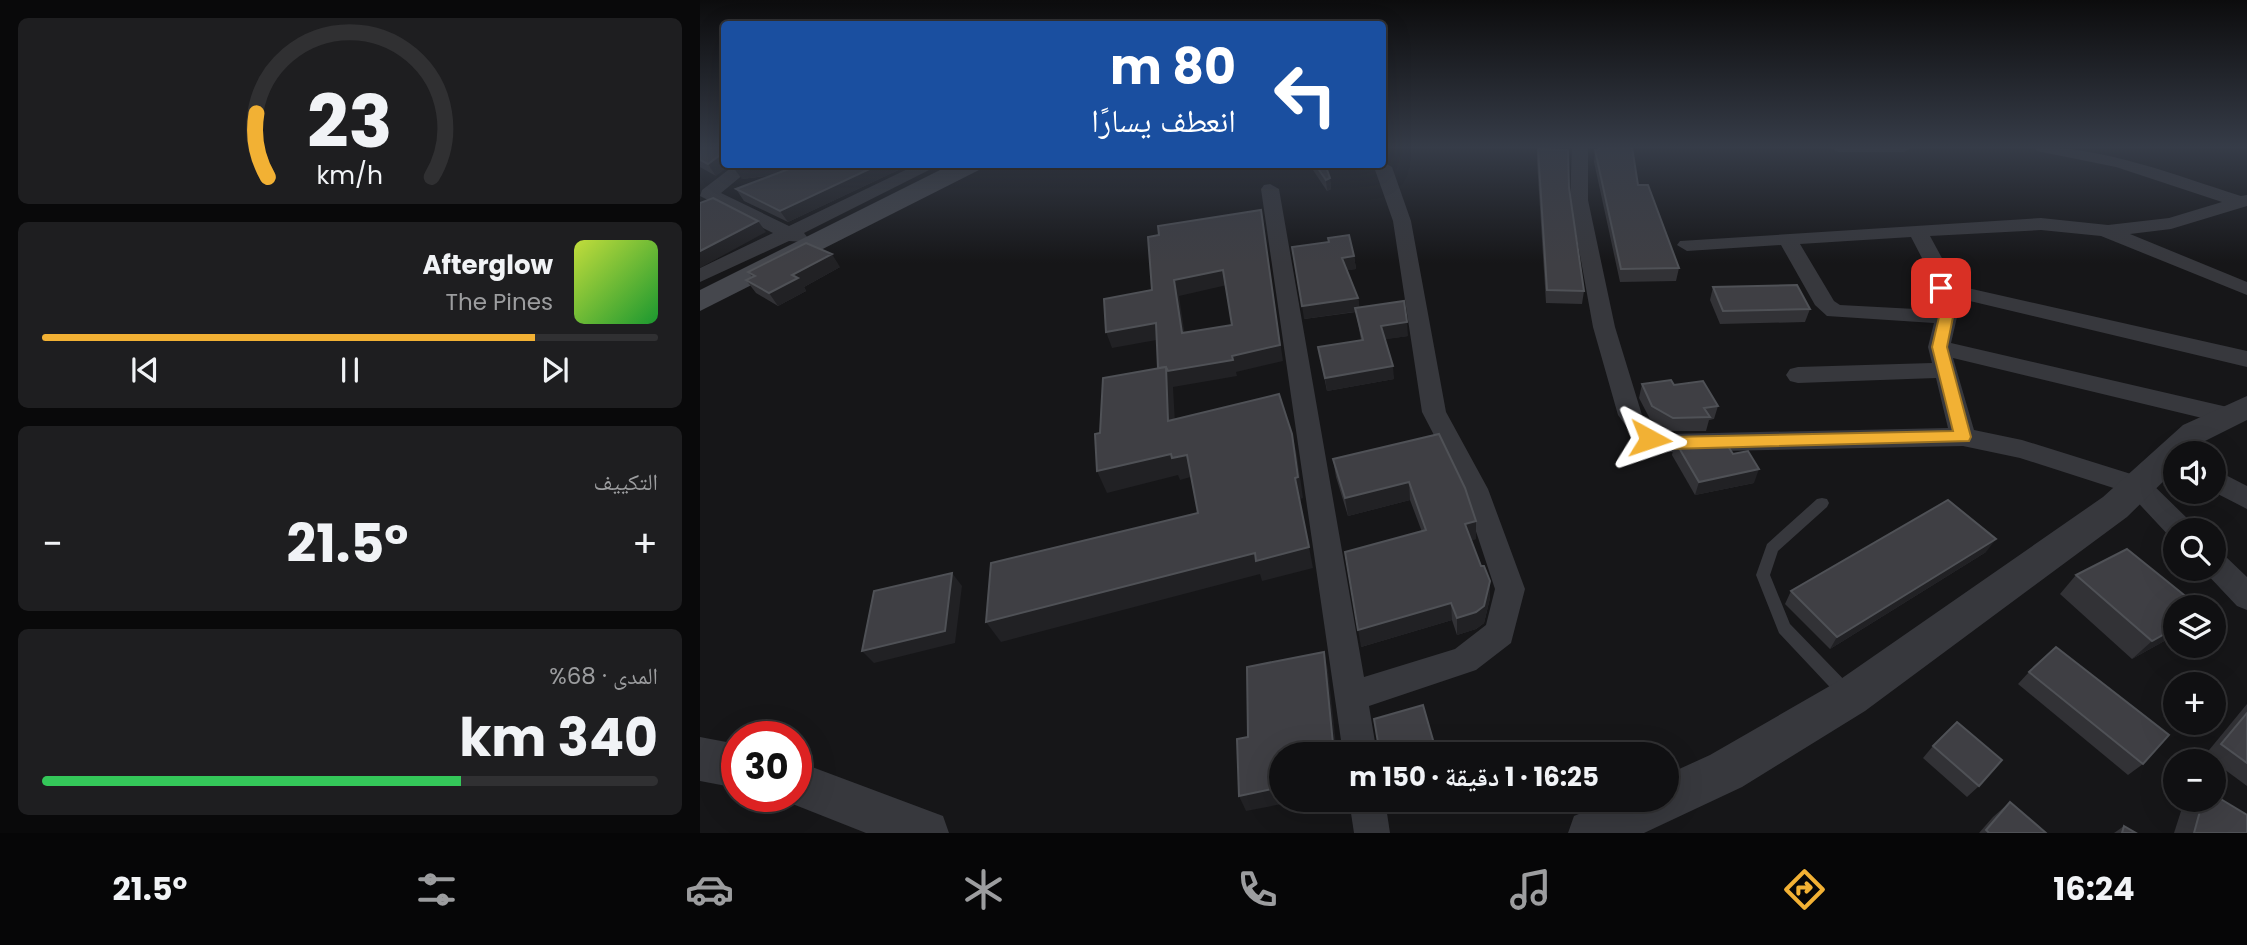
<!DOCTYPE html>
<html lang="ar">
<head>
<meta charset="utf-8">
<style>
  :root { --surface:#101012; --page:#1e1e20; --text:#f1f3f6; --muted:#9c9d9f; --line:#303032; --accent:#f2b134 }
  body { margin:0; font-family:Poppins,"Noto Naskh Arabic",sans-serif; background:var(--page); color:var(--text); direction:rtl; height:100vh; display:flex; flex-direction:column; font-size:26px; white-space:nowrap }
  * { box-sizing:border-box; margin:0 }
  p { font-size:23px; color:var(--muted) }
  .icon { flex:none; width:38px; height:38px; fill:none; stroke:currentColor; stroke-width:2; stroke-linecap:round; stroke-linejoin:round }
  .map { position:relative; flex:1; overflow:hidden; direction:ltr }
  .panel { display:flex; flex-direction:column; gap:18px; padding:18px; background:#09090a; width:700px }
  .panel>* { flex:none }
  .banner { position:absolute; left:21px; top:21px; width:665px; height:147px; border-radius:7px; box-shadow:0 7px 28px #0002,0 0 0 2px var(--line); direction:rtl; background:#1a4fa0; color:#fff; overflow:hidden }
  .buttons { position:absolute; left:1463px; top:441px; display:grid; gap:14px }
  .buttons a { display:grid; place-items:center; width:63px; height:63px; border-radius:50%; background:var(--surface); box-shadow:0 7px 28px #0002,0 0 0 2px var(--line); font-size:35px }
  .speed { position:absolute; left:21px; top:721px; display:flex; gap:14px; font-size:35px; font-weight:700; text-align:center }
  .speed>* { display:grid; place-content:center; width:91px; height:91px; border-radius:50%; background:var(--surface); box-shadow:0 7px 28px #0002,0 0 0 2px var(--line); line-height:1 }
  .speed .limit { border:10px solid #d22; background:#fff; color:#111 }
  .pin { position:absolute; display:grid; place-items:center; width:60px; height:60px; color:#fff; margin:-30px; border-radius:14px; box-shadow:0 4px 10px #0006 }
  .me { position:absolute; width:77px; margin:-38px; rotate:95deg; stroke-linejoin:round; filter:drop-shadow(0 0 5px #0008) }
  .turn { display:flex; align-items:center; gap:24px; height:147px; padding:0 35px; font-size:32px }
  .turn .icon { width:91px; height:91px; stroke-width:2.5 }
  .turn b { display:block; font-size:49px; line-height:60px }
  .big { font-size:52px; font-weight:700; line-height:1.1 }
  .panel .card { flex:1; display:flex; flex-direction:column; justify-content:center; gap:10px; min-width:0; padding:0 24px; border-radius:10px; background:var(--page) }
  .panel .dial { align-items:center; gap:0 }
  .dial svg { height:182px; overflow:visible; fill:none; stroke:var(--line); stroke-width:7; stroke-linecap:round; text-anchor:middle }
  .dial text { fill:var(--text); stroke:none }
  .song { display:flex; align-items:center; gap:21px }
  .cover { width:84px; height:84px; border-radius:10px; background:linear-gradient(135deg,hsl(70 70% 55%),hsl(130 70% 35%)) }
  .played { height:7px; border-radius:4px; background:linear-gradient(90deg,var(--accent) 80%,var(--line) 80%) }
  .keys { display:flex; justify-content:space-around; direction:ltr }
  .heat { display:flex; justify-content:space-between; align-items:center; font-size:38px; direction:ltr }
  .charge { height:10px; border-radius:5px; background:linear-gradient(90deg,#34c759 68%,var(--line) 0) }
  .trip { position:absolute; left:569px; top:742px; width:410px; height:70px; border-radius:35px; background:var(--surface); box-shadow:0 7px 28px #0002,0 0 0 2px var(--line); font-weight:700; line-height:70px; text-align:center; direction:rtl }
  .tab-bar { display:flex; height:112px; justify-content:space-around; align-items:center; background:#060607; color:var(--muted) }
  .tab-bar .icon { width:49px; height:49px }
  .tab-bar .active { color:var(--accent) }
  .tab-bar b { font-size:32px; color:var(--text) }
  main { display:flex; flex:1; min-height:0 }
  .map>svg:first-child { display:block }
</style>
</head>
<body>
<main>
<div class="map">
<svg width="1547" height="833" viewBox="0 0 1547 833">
  <rect width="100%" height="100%" fill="#161618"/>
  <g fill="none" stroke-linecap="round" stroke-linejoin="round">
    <path fill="#37383d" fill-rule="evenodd" d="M1122,498L1127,499L1129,503L1127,507L1078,551L1070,575L1090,624L1153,689L1155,694L1153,699L1147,702L1141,699L1079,633L1056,575L1067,544L1117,499Z"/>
    <g fill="#37383d" fill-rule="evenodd">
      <path d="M872,147H888V200L915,327L942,415L954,428L969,434L1248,428L1236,378L1098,383L1090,381L1086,375L1090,369L1098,367L1232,363L1228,347L1234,323L1127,316L1115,305L1081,245L987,251L977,245L980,241L1341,218L1408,225L1469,218L1522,202L1416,167L1337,151L1335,147C1406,147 1474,175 1541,196L1547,195V206L1471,229L1430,234L1547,282V295L1401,236L1341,230L1230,236L1243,260L1250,284L1547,351V367L1253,297L1257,317L1251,343L1536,409L1539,415L1536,421L1527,424L1253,358L1274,430L1322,440L1447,479L1491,522L1495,530H1475V539L1471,538L1429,493L1320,458L1263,446L969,452L937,441L918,415L893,327L870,200ZM1211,237L1223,260L1234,310L1140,305L1134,301L1100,244Z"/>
      <path d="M1130,147H1212L1204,152H1138Z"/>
      <path d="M683,162L692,167L711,221L746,412L788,489L825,589L811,643L776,670L669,706L677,754H643L561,189L564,185L570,184L579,189L664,677L755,649L786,625L795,589L762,489L722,412L693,221L674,167Z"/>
      <path d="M36,164H56L21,193L89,226L218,164H241L104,233L108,238L105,242L89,241L0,282V268L73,233L0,196L2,190Z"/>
      <path d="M1514,469L1547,486V509L1514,492Z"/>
      <path d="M1514,551L1524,555L1547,577V610L1537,606L1504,571L1503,569H1514Z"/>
      <path d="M649,800H685L690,833H654Z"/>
    </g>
    <g fill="#37383d" fill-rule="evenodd">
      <path d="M1547,396V420L1505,441L1493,453H1475V470L1427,517L1165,711L1042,787L944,833H868L874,816L912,800H966V775L1010,755L1135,683L1403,497L1483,425Z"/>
      <path d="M0,737L37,744V788L0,781Z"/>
      <path d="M96,761L243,816L249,833H166L80,799L79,796H96Z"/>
    </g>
    <path fill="#45474d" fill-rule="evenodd" d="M252,164H284L281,169L0,311V290Z"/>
  </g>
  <g fill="#323236">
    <path d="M0,147L16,176L0,167Z"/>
    <path d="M897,147H932L938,185L979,268L976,281L920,282L894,162L895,150H897Z"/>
    <path d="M838,149L869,188L884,291L882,304L846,303L837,161Z"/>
    <path d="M36,164H82L86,171L94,167V164H211L88,222L44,201L36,189L74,175L42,179Z"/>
    <path d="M609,164H625L630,178L631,189L627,191Z"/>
    <path d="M654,256L656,269L647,270L658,298L659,307L708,336L685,339L694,379L627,391L618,347L661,340L656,312L604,319Z"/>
    <path d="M140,267L104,287L106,291L78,306L56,293L46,280L52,277L48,272Z"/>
    <path d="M1013,287L1110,309L1105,322L1020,324L1010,300Z"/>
    <path d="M942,384L974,385L1018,406L1014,419L1009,420L1006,431H969L950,419L939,398Z"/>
    <path d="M739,434L776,521V539L771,540L781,566L790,581V598L784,623L776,629L757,635L752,620L661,647L722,532L710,500L648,516L636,477L633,459Z"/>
    <path d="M975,441L1033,454L1054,483L995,495L972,455Z"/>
    <path d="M1286,552L1130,649L1085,604L1091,591Z"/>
    <path d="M1376,575L1475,635L1432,659L1360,594Z"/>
    <path d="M1329,672L1443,764L1428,775L1318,684Z"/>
    <path d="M1547,704V786L1505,755Z"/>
    <path d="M1233,746L1279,786L1267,797L1223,758Z"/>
    <path d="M1491,800H1514L1547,833H1474L1483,805Z"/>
    <path d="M1310,802L1346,833H1279L1293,817Z"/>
    <path d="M1424,826L1436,833H1414Z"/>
  </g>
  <g fill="#212124">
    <path d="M24,152V164H32L16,176L8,164Z"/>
    <path d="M53,164H82L87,173L42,179L33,167Z"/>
    <path d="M180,164H211L88,222L80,211Z"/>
    <path d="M630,178L631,189L627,191L626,180Z"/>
    <path d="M561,210L583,361L536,372L537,376L473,387L476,442L468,421L466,367L532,356Z"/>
    <path d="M58,221L66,232L0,268V251Z"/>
    <path d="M132,254L140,267L104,287L106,291L78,306L69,293L92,275Z"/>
    <path d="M654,256L656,269L643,271L642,258Z"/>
    <path d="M523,270L527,285L479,296L487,349L482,333L474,280Z"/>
    <path d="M658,298L660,311L604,319L602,306Z"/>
    <path d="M707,322L708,336L682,340L681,326Z"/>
    <path d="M456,323L462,339L412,348L406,332Z"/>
    <path d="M693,366L694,379L627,391L625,378Z"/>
    <path d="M592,434L597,455L603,498L600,499L613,568L562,581L560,574L301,642L286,622L595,478Z"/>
    <path d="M471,454L487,455L494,476L480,480L478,475L407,493L397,471Z"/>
    <path d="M1059,469L1054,483L995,495L999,482Z"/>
    <path d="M709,482L710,500L648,516L645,498Z"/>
    <path d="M776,521V539L765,542V524Z"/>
    <path d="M1296,539L1286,552L1130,649L1137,637Z"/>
    <path d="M252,573L262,586L255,643L174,663L162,651Z"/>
    <path d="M790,581V598L784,623L776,629L757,635V618Z"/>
    <path d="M751,603L752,620L661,647L658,630Z"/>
    <path d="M1475,628V635L1432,659L1452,641Z"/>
    <path d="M624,652L628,670L637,754H634Z"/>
    <path d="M581,787V800H602L546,811L539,796Z"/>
    <path d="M689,800H719L691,808Z"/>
  </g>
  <g fill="#3f3f44" stroke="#4f5156" stroke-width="2" fill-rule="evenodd">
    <path d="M0,147H24V152L8,164L0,160Z"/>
    <path d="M899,147H932L938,185H948L979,268L921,269L895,150H899Z"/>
    <path d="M838,149L868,150L869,188L884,291L847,290Z"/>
    <path d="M36,164H53L33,167Z"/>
    <path d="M94,164H180L80,211L36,189L94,167Z"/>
    <path d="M615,164H625L630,178L626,180Z"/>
    <path d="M13,198L58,221L0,251V203Z"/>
    <path d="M561,210L580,345L532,356L533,360L468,371L466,367L458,368L456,323L406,332L404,299L452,290L448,237L459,235L458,226ZM523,270L532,325L482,333L474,280Z"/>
    <path d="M649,235L654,256L642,258L658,298L602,306L592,247L629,242L628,238Z"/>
    <path d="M106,243L132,254L92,275L98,278L69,293L46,280L55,276L48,272Z"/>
    <path d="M1097,285L1110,309L1023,311L1013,287Z"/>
    <path d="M704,301L707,322L681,326L693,366L625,378L618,347L663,340L655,308Z"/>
    <path d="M466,367L468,421L579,394L592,434L598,477L595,478L609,547L556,561L555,553L286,622L291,563L498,513L487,455L472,458L471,454L397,471L395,434L400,433L403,378Z"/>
    <path d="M971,380L974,385L1003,381L1018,406L1004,408L1010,417L973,418L952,406L942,384Z"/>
    <path d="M739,434L765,488L776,521L765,524L781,566H784L790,581L784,606L776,612L757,618L751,603L658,630L645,552L726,530L709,482L645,498L633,459Z"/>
    <path d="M1024,440L1033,454L1048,451L1059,469L999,482L975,441Z"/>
    <path d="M1248,500L1296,539L1137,637L1091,591Z"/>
    <path d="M1427,549L1499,607H1475V628L1452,641L1376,575Z"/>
    <path d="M252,573L245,631L162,651L174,591Z"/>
    <path d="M1356,647L1469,735L1443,764L1329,672Z"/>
    <path d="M624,652L634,754H581V787L539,796L537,739L548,737L547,667Z"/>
    <path d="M723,705L737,754H680L674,719Z"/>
    <path d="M1547,713V763L1521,744Z"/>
    <path d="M1257,722L1302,760L1279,786L1233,746Z"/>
    <path d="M1514,795L1547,815V833H1494L1503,800H1514Z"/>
    <path d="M1310,802L1346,833H1289L1286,830Z"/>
    <path d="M1424,826L1436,833H1422Z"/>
  </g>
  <linearGradient id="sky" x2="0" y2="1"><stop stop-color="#0c0c0d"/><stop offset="0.56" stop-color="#363c48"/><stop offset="1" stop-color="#363c48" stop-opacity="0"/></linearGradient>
  <rect width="1547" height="263" fill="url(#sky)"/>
  <path fill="#f2b134" stroke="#9d7322" stroke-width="2" d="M1241,284L1248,288L1253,317L1247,347L1271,437L1269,441L969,449L944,443L942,439L950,433L969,437L1253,431L1232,347L1239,317L1234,288Z"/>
</svg>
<div class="buttons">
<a><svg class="icon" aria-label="sound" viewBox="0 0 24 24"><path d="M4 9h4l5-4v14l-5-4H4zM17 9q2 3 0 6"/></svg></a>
<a><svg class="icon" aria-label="search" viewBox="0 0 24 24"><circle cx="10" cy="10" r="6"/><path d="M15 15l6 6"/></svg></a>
<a><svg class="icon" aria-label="layers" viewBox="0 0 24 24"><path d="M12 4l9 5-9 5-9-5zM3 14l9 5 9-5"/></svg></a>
<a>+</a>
<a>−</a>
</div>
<div class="speed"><div class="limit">30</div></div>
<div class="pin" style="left:1241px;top:288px;background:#d93025"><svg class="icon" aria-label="arrive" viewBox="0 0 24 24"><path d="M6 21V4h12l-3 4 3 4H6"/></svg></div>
<svg class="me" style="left:950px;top:439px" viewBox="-20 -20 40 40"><path d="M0-17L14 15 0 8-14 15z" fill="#f2b134" stroke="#fff" stroke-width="4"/></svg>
<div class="trip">16:25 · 1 دقيقة · 150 m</div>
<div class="banner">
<div class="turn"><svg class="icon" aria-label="left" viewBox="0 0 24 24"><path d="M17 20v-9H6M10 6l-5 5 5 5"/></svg><div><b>80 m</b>انعطف يسارًا</div></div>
</div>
</div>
<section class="panel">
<div class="card dial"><svg viewBox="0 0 100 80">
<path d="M14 69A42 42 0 1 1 86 69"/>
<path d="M14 69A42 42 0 0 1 9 41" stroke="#f2b134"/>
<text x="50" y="56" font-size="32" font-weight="700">23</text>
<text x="50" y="72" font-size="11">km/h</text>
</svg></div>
<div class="card">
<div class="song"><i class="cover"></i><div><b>Afterglow</b><p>The Pines</p></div></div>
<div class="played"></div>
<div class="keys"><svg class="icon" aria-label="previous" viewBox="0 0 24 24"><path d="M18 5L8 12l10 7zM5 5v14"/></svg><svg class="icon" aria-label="pause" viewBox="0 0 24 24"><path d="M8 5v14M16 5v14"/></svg><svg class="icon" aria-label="next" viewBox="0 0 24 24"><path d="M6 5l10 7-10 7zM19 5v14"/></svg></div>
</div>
<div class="card"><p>التكييف</p>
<div class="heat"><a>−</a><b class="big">21.5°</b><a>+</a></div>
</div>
<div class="card"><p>المدى · 68%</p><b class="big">340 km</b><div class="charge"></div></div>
</section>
</main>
<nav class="tab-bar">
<b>16:24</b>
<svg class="icon active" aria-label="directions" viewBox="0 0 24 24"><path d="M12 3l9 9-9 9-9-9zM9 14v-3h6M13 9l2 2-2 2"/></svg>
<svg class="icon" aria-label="music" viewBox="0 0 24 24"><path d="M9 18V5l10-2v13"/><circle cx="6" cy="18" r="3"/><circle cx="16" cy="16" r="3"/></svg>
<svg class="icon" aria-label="phone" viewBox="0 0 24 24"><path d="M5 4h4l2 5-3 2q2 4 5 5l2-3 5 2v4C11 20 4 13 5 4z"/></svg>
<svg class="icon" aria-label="climate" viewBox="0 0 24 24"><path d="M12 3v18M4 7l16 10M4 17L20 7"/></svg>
<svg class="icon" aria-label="car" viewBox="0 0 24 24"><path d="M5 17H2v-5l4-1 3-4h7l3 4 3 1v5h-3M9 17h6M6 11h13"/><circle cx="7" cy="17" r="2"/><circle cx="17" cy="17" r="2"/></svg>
<svg class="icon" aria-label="filters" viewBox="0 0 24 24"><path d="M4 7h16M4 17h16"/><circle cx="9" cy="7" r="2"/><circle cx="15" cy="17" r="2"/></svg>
<b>21.5°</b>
</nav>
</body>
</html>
